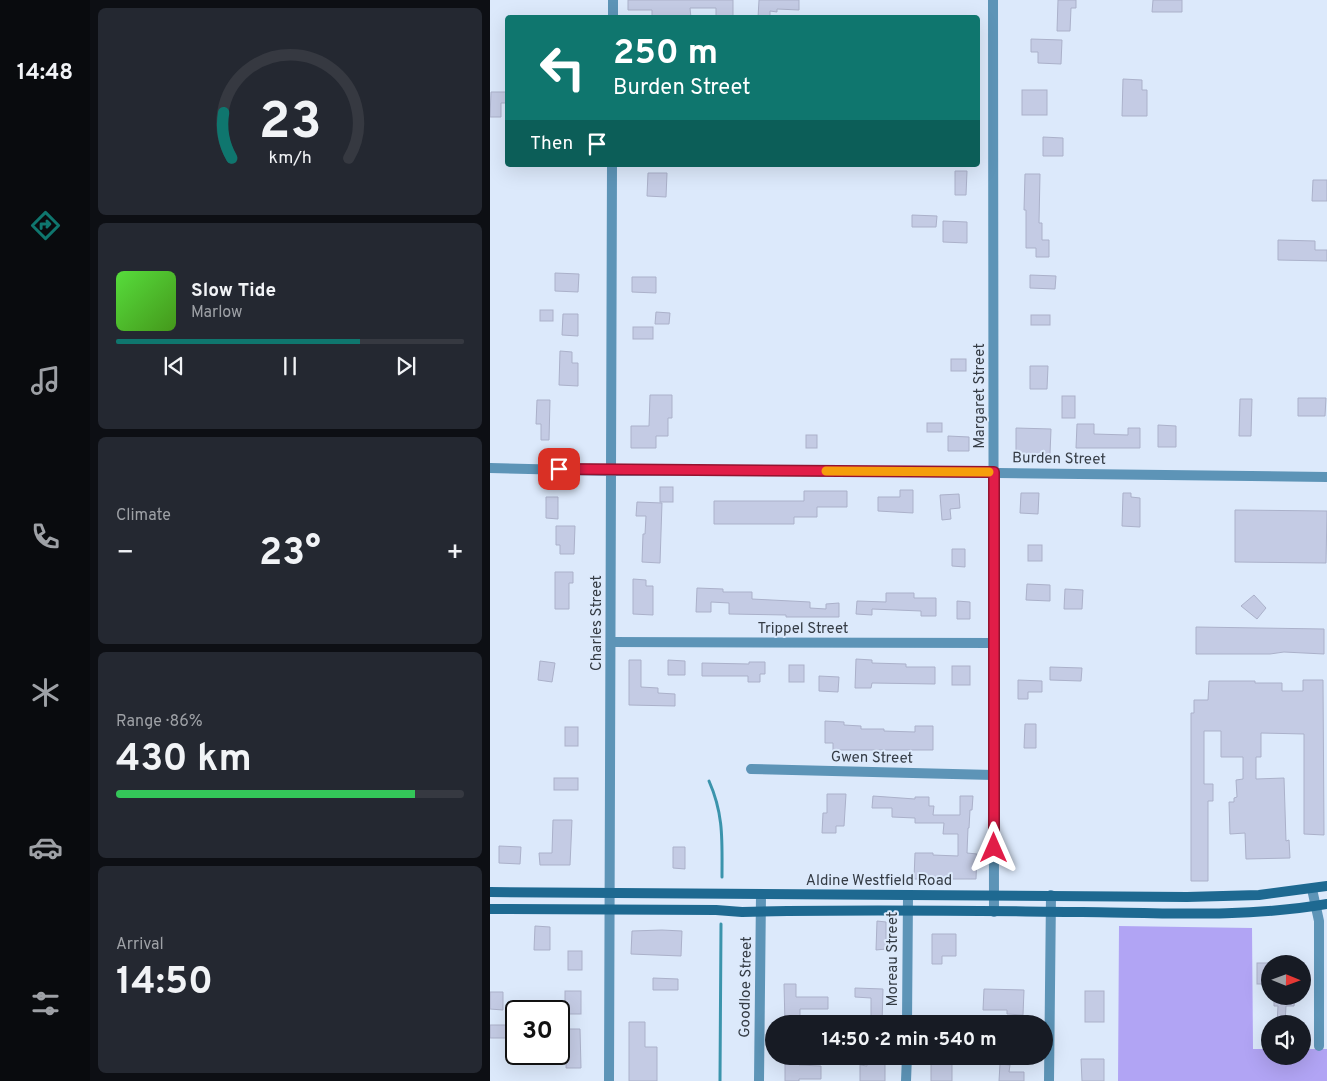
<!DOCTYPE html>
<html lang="en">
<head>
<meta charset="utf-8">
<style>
  :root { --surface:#171b24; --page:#242831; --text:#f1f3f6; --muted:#9ea1a6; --line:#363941; --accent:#0f766e }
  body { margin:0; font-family:Overpass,sans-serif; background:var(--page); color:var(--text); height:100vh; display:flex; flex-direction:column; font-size:19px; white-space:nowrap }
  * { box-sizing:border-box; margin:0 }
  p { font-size:16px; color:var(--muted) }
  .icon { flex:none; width:28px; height:28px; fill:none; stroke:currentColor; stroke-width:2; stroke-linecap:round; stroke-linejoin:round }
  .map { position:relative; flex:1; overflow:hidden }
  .drawer { display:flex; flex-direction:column; gap:8px; padding:8px; background:#0d0f14; width:400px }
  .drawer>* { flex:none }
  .banner { position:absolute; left:15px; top:15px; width:475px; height:152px; border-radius:5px; box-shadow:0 5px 20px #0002; background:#0f766e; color:#fff; overflow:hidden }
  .needle { width:32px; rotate:91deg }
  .buttons { position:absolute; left:771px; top:955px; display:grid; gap:10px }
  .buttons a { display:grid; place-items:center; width:50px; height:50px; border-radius:50%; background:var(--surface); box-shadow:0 5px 20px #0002; font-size:25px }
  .speed { position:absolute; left:15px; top:1000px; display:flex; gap:10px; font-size:25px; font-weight:700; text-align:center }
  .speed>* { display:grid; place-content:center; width:65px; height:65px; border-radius:50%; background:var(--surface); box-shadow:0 5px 20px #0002; line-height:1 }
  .speed .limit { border:2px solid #111; border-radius:8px; background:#fff; color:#111 }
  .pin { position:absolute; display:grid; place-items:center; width:42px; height:42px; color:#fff; margin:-21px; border-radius:10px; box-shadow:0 2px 8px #0006 }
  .me { position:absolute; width:55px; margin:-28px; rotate:0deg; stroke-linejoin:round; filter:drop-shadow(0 0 4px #0008) }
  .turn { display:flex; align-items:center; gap:18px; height:105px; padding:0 25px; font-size:22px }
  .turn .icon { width:65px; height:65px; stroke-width:2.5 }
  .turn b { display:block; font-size:35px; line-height:42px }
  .then { display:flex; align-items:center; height:48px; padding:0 25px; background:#0003; gap:10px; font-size:19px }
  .big { font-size:38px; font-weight:700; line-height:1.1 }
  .drawer .widget { flex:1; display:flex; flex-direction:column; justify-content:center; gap:8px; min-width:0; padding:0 18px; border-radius:8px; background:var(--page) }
  .drawer .dial { align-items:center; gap:0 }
  .dial svg { height:130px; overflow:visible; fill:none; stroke:var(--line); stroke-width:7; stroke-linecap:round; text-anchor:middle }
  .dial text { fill:var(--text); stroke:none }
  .song { display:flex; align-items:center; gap:15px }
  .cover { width:60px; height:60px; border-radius:8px; background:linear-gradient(135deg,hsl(110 70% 55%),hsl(100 70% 35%)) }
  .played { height:5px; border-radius:2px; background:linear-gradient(90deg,var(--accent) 70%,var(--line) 70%) }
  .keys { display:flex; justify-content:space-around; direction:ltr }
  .heat { display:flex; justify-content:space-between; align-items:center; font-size:28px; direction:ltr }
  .charge { height:8px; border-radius:4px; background:linear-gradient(90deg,#34c759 86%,var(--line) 0) }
  .trip { position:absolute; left:275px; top:1015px; width:288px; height:50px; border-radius:25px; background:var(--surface); box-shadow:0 5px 20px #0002; font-weight:700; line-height:50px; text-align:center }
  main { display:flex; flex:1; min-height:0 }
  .menu { display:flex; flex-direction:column; width:90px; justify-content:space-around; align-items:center; background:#090b0e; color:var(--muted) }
  .menu .icon { width:35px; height:35px }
  .menu .on { color:var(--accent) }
  .menu b { font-size:22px; color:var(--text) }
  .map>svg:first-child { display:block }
</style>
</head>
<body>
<main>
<nav class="menu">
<b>14:48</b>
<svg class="icon on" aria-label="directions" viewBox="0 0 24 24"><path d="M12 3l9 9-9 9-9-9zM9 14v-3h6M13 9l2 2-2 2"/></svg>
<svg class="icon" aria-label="music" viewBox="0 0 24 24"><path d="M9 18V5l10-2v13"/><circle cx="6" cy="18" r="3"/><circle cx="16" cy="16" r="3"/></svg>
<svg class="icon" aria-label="phone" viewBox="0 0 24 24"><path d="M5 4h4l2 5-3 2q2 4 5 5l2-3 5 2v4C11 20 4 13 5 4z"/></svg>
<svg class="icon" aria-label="climate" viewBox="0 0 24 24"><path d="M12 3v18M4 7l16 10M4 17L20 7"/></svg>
<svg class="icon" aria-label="car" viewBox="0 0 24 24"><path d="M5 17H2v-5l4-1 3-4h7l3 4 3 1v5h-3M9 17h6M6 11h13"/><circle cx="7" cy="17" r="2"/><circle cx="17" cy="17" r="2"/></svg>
<svg class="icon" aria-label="filters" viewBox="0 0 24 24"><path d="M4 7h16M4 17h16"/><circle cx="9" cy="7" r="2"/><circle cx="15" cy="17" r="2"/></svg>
</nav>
<section class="drawer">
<div class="widget dial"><svg viewBox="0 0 100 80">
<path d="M14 69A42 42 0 1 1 86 69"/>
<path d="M14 69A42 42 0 0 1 9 41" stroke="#0f766e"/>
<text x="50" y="56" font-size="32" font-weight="700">23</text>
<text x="50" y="72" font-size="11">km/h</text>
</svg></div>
<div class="widget">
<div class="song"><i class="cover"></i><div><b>Slow Tide</b><p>Marlow</p></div></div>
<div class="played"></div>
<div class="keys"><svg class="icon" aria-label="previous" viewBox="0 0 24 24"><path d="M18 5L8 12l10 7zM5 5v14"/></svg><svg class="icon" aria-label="pause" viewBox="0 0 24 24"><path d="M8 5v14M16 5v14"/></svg><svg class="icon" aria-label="next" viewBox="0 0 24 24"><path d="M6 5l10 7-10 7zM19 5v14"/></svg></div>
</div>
<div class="widget"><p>Climate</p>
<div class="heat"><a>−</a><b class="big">23°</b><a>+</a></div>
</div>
<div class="widget"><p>Range · 86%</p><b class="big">430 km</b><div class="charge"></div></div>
<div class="widget"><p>Arrival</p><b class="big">14:50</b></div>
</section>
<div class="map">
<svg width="837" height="1081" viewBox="0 0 837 1081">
  <rect width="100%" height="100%" fill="#dce9fb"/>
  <path fill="#b1a4f4" d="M629,926L762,928L763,1049H780V1056H812L813,1049H837V1081H628Z"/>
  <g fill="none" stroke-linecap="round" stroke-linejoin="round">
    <g stroke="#3b94ac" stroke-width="3">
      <path d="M219,781C234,815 232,841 232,877"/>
      <path d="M230,1081L231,924"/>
    </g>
  </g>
  <g fill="#c4cbe4" stroke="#abb1ca">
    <path d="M138,0H243V18H226V8H200L201,18H162V10H138Z"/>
    <path d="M269,0H309V10L287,9V12L280,11V18H268Z"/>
    <path d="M568,0H586V8H581L580,31H567Z"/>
    <path d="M663,0H692V12H662Z"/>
    <path d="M541,39L572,40L571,64L548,63V52H541Z"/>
    <path d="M633,79L652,80V90H657V116H632Z"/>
    <rect x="532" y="90" width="25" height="25"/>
    <path d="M1,92H18V103H11V117H0Z"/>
    <path d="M553,137L573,138V156H553Z"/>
    <path d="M465,171H477L476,195H465Z"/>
    <path d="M158,173H177L176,197L157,196Z"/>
    <path d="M535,174H550L549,223H552V240H559V257H546V248H536V210H534Z"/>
    <path d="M823,180H837V201H822Z"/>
    <path d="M422,215L447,216L446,227H422Z"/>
    <path d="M453,221L477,222V243L453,242Z"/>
    <path d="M788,240L825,241V250H837V261L788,260Z"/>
    <path d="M65,273L89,274L88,292L65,291Z"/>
    <path d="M540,275L566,276L565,289L540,288Z"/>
    <path d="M142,277H166V293L142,292Z"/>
    <rect x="50" y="310" width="13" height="11"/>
    <path d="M166,312L180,313L179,324H165Z"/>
    <path d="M73,314H88V336L72,335Z"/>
    <rect x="541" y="315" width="19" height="10"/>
    <rect x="143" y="327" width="20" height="12"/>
    <path d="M70,351L82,352V363H88V386L69,385Z"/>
    <rect x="461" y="359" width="15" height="12"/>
    <path d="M540,366H558L557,389H540Z"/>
    <path d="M160,395H182V418H178V436H166V448H141V426H159Z"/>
    <rect x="572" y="396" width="13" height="22"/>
    <path d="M808,398H836L835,416H808Z"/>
    <path d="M750,399H762L761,436H749Z"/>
    <path d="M47,400H60L59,440H51V424H46Z"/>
    <rect x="437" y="423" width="15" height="9"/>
    <path d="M587,424H604V434L638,435V428H650V448H586Z"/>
    <path d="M668,425L686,426V447H668Z"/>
    <path d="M526,428L561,429L560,454H526Z"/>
    <rect x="316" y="435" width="11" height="13"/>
    <path d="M458,436L479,437V451H458Z"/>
    <rect x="170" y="487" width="13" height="15"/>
    <path d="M410,490H423V513L388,511V497H410Z"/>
    <path d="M314,491H357V507H327V517H304V524H224V501H314Z"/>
    <path d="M531,493H549L548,514L530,513Z"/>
    <path d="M633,493H641V497L650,498V527L632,526Z"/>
    <path d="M469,494L470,508L460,509L461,519L452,520L450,495Z"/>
    <path d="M56,497H68V519L56,518Z"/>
    <path d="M147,502L172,503L170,563L152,562L153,534H155L156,516H146Z"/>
    <path d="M745,510L837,511L836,563L745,562Z"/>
    <path d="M66,526H85L84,554H70V545H66Z"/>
    <rect x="538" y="545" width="14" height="16"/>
    <path d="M462,549H475V567L462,566Z"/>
    <path d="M65,572H83V583H79V609H65Z"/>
    <path d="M143,579L156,580V586H163V615L143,614Z"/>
    <path d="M537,584L560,585V601L536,600Z"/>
    <path d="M207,588L233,589V592H262V599L320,602V608L336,609V604L349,603V617H296V615L239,614V603L221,602V612H206Z"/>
    <path d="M575,589L593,590L592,609H574Z"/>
    <path d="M396,593H424V598H446V616H431V611L382,609V615L366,614L367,601L396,602Z"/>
    <path d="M764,595L776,608L767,619L751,606Z"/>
    <path d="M467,601L480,602V619H467Z"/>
    <path d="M706,627L834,629V654L794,652L780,654H706Z"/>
    <path d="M366,659L382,660V663L416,664V667H445V684L382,683L381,688H365Z"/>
    <path d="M139,660H151V687L168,688V693L185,694V706L139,705Z"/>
    <path d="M178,660L195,661V675H178Z"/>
    <path d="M50,661L65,663L62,682L48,680Z"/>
    <path d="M259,662H275V674H270V682H258V676H212V663L259,664Z"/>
    <rect x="299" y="665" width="15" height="17"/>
    <rect x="462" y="666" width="18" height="19"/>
    <path d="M560,667L592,668L591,681L560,680Z"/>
    <path d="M329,676L349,677L348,692L329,691Z"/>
    <path d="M528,680L552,681V692H538V699H528Z"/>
    <path d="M813,680H833L834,835L814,834V734L771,733V757H766V779L794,778L796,841L799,840L800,858L756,859L755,833L740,834L739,802H744V798L747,797L746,780L753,779V757H731V731H714V784H723V801H718V881H701V713H704V700H718L719,681H765V683H792V691H813Z"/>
    <path d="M335,721L354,722V725L371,726V729H394V731L425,732V726H443V750H343V743H335Z"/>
    <path d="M535,724H546V748H534Z"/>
    <rect x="75" y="727" width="13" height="19"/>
    <rect x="64" y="778" width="24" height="12"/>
    <path d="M337,794H356L354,826H346V833H332L333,813H337Z"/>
    <path d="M383,796L425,799V797H439V806H444L443,815H470V796H483L482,810H480L479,828H478L477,853L487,854L486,879H424L425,853H443V855L468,856V834H453L454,823H425V818L402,817V808H382Z"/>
    <path d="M63,820H82L80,865H50L49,853H62Z"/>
    <path d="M9,846L31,847L30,864L9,863Z"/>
    <path d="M183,847H195V869L183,868Z"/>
    <path d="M387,921L396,922V949L386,950Z"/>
    <path d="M45,926L60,927V950H44Z"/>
    <path d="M172,930L192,931L191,956L141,954L142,931Z"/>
    <path d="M442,934H466V956H452V964H442Z"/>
    <rect x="78" y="951" width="14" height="19"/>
    <rect x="767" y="963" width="12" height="21"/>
    <path d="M163,978L188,979V990H163Z"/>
    <path d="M294,984H306V997H338V1009H310V1024H295Z"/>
    <path d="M365,988L393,989L392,1024H381V998L365,997Z"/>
    <path d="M494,989L534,990L533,1015L517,1014V1010H493Z"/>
    <rect x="75" y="991" width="16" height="23"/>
    <rect x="595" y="991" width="19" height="31"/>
    <path d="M0,992H13V1010L0,1009Z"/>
    <path d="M784,996H805L804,1006H796L795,1024H787L788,1006H784Z"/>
    <path d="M139,1022H155V1047H167V1081H139Z"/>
    <rect x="0" y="1025" width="17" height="13"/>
    <path d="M74,1029H90L91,1068H76L77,1042H74Z"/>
    <path d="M295,1056H310L309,1065L331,1066V1079H309V1081H295Z"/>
    <path d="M377,1056H395V1081H370V1065L377,1066Z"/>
    <rect x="441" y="1056" width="21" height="25"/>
    <path d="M591,1059H614V1081H592Z"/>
    <path d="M510,1064L520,1065L519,1072H534V1081H509Z"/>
  </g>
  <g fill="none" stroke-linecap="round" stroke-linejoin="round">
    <g stroke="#5d94b7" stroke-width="10">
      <path d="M503,0L504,912"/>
      <path d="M123,18V0"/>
      <path d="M0,468L122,471L271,470L837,477"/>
      <path d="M121,642L504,643"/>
      <path d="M261,769L503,775"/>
      <path d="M822,889L829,921V1046"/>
      <path d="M417,1024L418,895"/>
      <path d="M119,1081L122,165"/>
      <path d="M269,1081L271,894"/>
      <path d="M416,1081L417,1056"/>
      <path d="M559,1081L561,895"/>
    </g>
    <g stroke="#1e6991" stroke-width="10">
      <path d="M0,892L697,897L769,895L837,886"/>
      <path d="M0,909L226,910L252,912C365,909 479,911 592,912C673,913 757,918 837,904"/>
    </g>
  </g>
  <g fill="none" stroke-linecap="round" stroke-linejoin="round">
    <g stroke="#92132f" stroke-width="12">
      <path id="route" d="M69,469L504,472V848"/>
    </g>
    <use href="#route" stroke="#e11d48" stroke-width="9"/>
    <path stroke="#f59e0b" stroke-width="9" d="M336,471L499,472"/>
  </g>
  <g text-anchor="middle" stroke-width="4" stroke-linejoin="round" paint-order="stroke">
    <g font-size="15" fill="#353c45" stroke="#dce9fb">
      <text transform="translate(489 396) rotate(-90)" y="5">Margaret Street</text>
      <text transform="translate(569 458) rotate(1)" y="5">Burden Street</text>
      <text transform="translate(106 623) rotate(-90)" y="5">Charles Street</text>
      <text x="313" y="633">Trippel Street</text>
      <text transform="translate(382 757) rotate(1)" y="5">Gwen Street</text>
      <text x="389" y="885">Aldine Westfield Road</text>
      <text transform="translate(402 959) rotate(-90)" y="5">Moreau Street</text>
      <text transform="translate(255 987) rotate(-89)" y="5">Goodloe Street</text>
    </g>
  </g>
</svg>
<div class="buttons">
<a><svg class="needle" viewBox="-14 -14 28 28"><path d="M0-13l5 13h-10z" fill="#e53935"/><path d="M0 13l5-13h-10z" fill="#9ea1a6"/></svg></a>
<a><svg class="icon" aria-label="sound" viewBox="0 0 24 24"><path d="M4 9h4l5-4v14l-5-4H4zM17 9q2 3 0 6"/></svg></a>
</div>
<div class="speed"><div class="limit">30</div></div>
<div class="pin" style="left:69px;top:469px;background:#d93025"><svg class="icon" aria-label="arrive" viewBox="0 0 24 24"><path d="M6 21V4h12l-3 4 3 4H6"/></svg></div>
<svg class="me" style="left:504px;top:848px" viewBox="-20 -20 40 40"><path d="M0-17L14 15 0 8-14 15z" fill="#e11d48" stroke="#fff" stroke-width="4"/></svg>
<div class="trip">14:50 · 2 min · 540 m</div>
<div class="banner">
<div class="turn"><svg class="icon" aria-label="left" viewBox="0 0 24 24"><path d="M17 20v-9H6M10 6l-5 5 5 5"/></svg><div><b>250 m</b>Burden Street</div></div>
<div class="then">Then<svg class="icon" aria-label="arrive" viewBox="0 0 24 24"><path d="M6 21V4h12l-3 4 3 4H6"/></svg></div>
</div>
</div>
</main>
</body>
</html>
